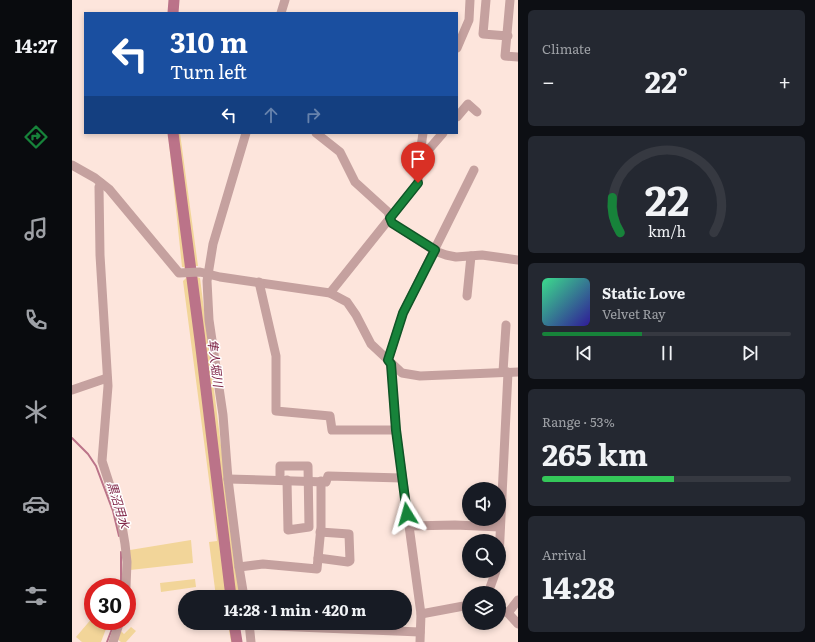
<!DOCTYPE html>
<html lang="en">
<head>
<meta charset="utf-8">
<style>
  :root { --surface:#171b24; --page:#242831; --text:#f1f3f6; --muted:#9ea1a6; --line:#363941; --accent:#17833a }
  body { margin:0; font-family:Literata,"Noto Sans JP",serif; background:var(--page); color:var(--text); height:100vh; display:flex; flex-direction:column; font-size:15px; white-space:nowrap }
  * { box-sizing:border-box; margin:0 }
  p { font-size:13px; color:var(--muted) }
  .icon { flex:none; width:22px; height:22px; fill:none; stroke:currentColor; stroke-width:2; stroke-linecap:round; stroke-linejoin:round }
  .map { position:relative; flex:1; overflow:hidden }
  .side { display:flex; flex-direction:column; gap:10px; padding:10px; background:#0d0f14; width:297px }
  .side>* { flex:none }
  .banner { position:absolute; left:12px; top:12px; width:374px; height:122px; border-radius:0px; box-shadow:0 2px 6px #0003; background:#1a4fa0; color:#fff; overflow:hidden }
  .buttons { position:absolute; left:390px; top:482px; display:grid; gap:8px }
  .buttons a { display:grid; place-items:center; width:44px; height:44px; border-radius:50%; background:var(--surface); box-shadow:0 2px 6px #0003; font-size:20px }
  .speed { position:absolute; left:12px; top:578px; display:flex; gap:8px; font-size:20px; font-weight:700; text-align:center }
  .speed>* { display:grid; place-content:center; width:52px; height:52px; border-radius:50%; background:var(--surface); box-shadow:0 2px 6px #0003; line-height:1 }
  .speed .limit { border:6px solid #d22; background:#fff; color:#111 }
  .pin { position:absolute; display:grid; place-items:center; width:34px; height:34px; color:#fff; margin:-41px -17px; border-radius:50% 50% 50% 0; rotate:-45deg; box-shadow:0 0 4px #0007 }
  .pin .icon { rotate:45deg }
  .me { position:absolute; width:44px; margin:-22px; rotate:352deg; stroke-linejoin:round; filter:drop-shadow(0 0 3px #0008) }
  .turn { display:flex; align-items:center; gap:14px; height:84px; padding:0 20px; font-size:18px }
  .turn .icon { width:52px; height:52px; stroke-width:2.5 }
  .turn b { display:block; font-size:28px; line-height:34px }
  .lanes { display:flex; align-items:center; height:38px; padding:0 20px; background:#0003; justify-content:center; gap:20px; direction:ltr }
  .lanes .off { opacity:.35 }
  .big { font-size:30px; font-weight:700; line-height:1.1 }
  .side .tile { flex:1; display:flex; flex-direction:column; justify-content:center; gap:6px; min-width:0; padding:0 14px; border-radius:6px; background:var(--page) }
  .side .dial { align-items:center; gap:0 }
  .dial svg { height:104px; overflow:visible; fill:none; stroke:var(--line); stroke-width:7; stroke-linecap:round; text-anchor:middle }
  .dial text { fill:var(--text); stroke:none }
  .song { display:flex; align-items:center; gap:12px }
  .cover { width:48px; height:48px; border-radius:6px; background:linear-gradient(135deg,hsl(150 70% 55%),hsl(250 70% 35%)) }
  .played { height:4px; border-radius:2px; background:linear-gradient(90deg,var(--accent) 40%,var(--line) 40%) }
  .keys { display:flex; justify-content:space-around; direction:ltr }
  .heat { display:flex; justify-content:space-between; align-items:center; font-size:22px; direction:ltr }
  .charge { height:6px; border-radius:3px; background:linear-gradient(90deg,#34c759 53%,var(--line) 0) }
  .trip { position:absolute; left:106px; top:590px; width:234px; height:40px; border-radius:20px; background:var(--surface); box-shadow:0 2px 6px #0003; font-weight:700; line-height:40px; text-align:center }
  main { display:flex; flex:1; min-height:0 }
  .dock { display:flex; flex-direction:column; width:72px; justify-content:space-around; align-items:center; background:#090b0e; color:var(--muted) }
  .dock .icon { width:28px; height:28px }
  .dock .on { color:var(--accent) }
  .dock b { font-size:18px; color:var(--text) }
  .map>svg:first-child { display:block }
</style>
</head>
<body>
<main>
<nav class="dock">
<b>14:27</b>
<svg class="icon on" aria-label="directions" viewBox="0 0 24 24"><path d="M12 3l9 9-9 9-9-9zM9 14v-3h6M13 9l2 2-2 2"/></svg>
<svg class="icon" aria-label="music" viewBox="0 0 24 24"><path d="M9 18V5l10-2v13"/><circle cx="6" cy="18" r="3"/><circle cx="16" cy="16" r="3"/></svg>
<svg class="icon" aria-label="phone" viewBox="0 0 24 24"><path d="M5 4h4l2 5-3 2q2 4 5 5l2-3 5 2v4C11 20 4 13 5 4z"/></svg>
<svg class="icon" aria-label="climate" viewBox="0 0 24 24"><path d="M12 3v18M4 7l16 10M4 17L20 7"/></svg>
<svg class="icon" aria-label="car" viewBox="0 0 24 24"><path d="M5 17H2v-5l4-1 3-4h7l3 4 3 1v5h-3M9 17h6M6 11h13"/><circle cx="7" cy="17" r="2"/><circle cx="17" cy="17" r="2"/></svg>
<svg class="icon" aria-label="filters" viewBox="0 0 24 24"><path d="M4 7h16M4 17h16"/><circle cx="9" cy="7" r="2"/><circle cx="15" cy="17" r="2"/></svg>
</nav>
<div class="map">
<svg width="446" height="642" viewBox="0 0 446 642">
  <rect width="100%" height="100%" fill="#fde5dc"/>
  <g fill="#f2d599">
    <path d="M96,133H98L156,597H144L137,542L145,541L111,281L114,278L112,267H110Z"/>
    <path d="M104,133H108L126,266H123L125,277L128,278L168,597H163L150,497L148,470Z"/>
    <path d="M119,540L121,563L58,570V550Z"/>
    <path d="M123,579L124,587L89,592L88,583Z"/>
    <path d="M21,617V621H37L29,642H10L4,637Z"/>
    <path d="M147,623H160L162,642H159L157,630H148Z"/>
    <path d="M59,627L64,631L54,642H49L45,639L49,631L52,634Z"/>
  </g>
  <g fill="none" stroke-linecap="round" stroke-linejoin="round">
    <g stroke="#bb7389" stroke-width="2">
      <path d="M0,438L16,454L24,466L41,511L47,536"/>
      <path d="M49,587V552"/>
      <path d="M35,642L43,621"/>
    </g>
    <g stroke="#bb7389" stroke-width="11">
      <path d="M101,13L102,0"/>
      <path d="M101,133L128,340L159,597"/>
      <path d="M162,623L165,642"/>
    </g>
    <g stroke="#c5a19f" stroke-width="9">
      <path d="M414,0L411,34L436,36"/>
      <path d="M438,0L433,56L446,57"/>
      <path d="M209,13L213,0"/>
      <path d="M385,48L397,20L398,0"/>
      <path d="M385,117L396,104L405,112"/>
      <path d="M244,133L268,152L283,182L316,212L320,223L363,251L374,255L384,257L410,255L446,260"/>
      <path d="M348,154L358,148L371,133"/>
      <path d="M0,165L23,178L37,189L107,273L128,272L148,277L258,293L275,302L284,315L299,344L330,373L348,376L446,372"/>
      <path d="M29,183L27,187L28,255L36,386L30,461L49,520L53,544L55,562L54,587"/>
      <path d="M187,282L204,356V411L258,416L260,430H324"/>
      <path d="M258,293L346,183L348,154L351,133"/>
      <path d="M395,296L399,256"/>
      <path d="M316,360L331,313L402,170"/>
      <path d="M319,364L324,430L349,614L348,642"/>
      <path d="M431,372L434,325"/>
      <path d="M0,390L35,378"/>
      <path d="M156,479L254,482L256,476L330,478"/>
      <path d="M208,480V466H236L237,527L216,530L215,480"/>
      <path d="M337,526L383,525L428,527"/>
      <path d="M246,558L276,562L278,561L277,534L248,532"/>
      <path d="M427,558L436,372"/>
      <path d="M167,567L191,564L245,569L249,527V481"/>
      <path d="M416,593L424,571"/>
      <path d="M172,597L167,567L156,479L151,415L137,320L135,281L141,244L174,133"/>
      <path d="M427,609L436,613L446,624"/>
      <path d="M436,613L446,600"/>
      <path d="M349,614L397,605"/>
      <path d="M177,623L179,642"/>
      <path d="M177,625L348,632"/>
      <path d="M41,642L48,621"/>
    </g>
  </g>
  <g fill="none" stroke-linecap="round" stroke-linejoin="round">
    <g stroke="#0f5526" stroke-width="10">
      <path id="route" d="M335,514L324,430L319,364L316,360L331,313L363,250L320,223L318,218L346,183"/>
    </g>
    <use href="#route" stroke="#17833a" stroke-width="7"/>
  </g>
  <g text-anchor="middle" stroke-width="3" stroke-linejoin="round" paint-order="stroke">
    <g font-size="12" font-style="italic" fill="#80284a" stroke="#fff">
      <text transform="translate(143 363) rotate(83)" y="4">隼人堀川</text>
      <text transform="translate(46 505) rotate(73)" y="4">黒沼用水</text>
    </g>
  </g>
</svg>
<div class="buttons">
<a><svg class="icon" aria-label="sound" viewBox="0 0 24 24"><path d="M4 9h4l5-4v14l-5-4H4zM17 9q2 3 0 6"/></svg></a>
<a><svg class="icon" aria-label="search" viewBox="0 0 24 24"><circle cx="10" cy="10" r="6"/><path d="M15 15l6 6"/></svg></a>
<a><svg class="icon" aria-label="layers" viewBox="0 0 24 24"><path d="M12 4l9 5-9 5-9-5zM3 14l9 5 9-5"/></svg></a>
</div>
<div class="speed"><div class="limit">30</div></div>
<div class="pin" style="left:346px;top:183px;background:#d93025"><svg class="icon" aria-label="arrive" viewBox="0 0 24 24"><path d="M6 21V4h12l-3 4 3 4H6"/></svg></div>
<svg class="me" style="left:335px;top:514px" viewBox="-20 -20 40 40"><path d="M0-17L14 15 0 8-14 15z" fill="#17833a" stroke="#fff" stroke-width="4"/></svg>
<div class="trip">14:28 · 1 min · 420 m</div>
<div class="banner">
<div class="turn"><svg class="icon" aria-label="left" viewBox="0 0 24 24"><path d="M17 20v-9H6M10 6l-5 5 5 5"/></svg><div><b>310 m</b>Turn left</div></div>
<div class="lanes"><svg class="icon" aria-label="left" viewBox="0 0 24 24"><path d="M17 20v-9H6M10 6l-5 5 5 5"/></svg><svg class="icon off" aria-label="ahead" viewBox="0 0 24 24"><path d="M12 20V5M6 11l6-6 6 6"/></svg><svg class="icon off" aria-label="right" viewBox="0 0 24 24"><path d="M7 20v-9h11M14 6l5 5-5 5"/></svg></div>
</div>
</div>
<section class="side">
<div class="tile"><p>Climate</p>
<div class="heat"><a>−</a><b class="big">22°</b><a>+</a></div>
</div>
<div class="tile dial"><svg viewBox="0 0 100 80">
<path d="M14 69A42 42 0 1 1 86 69"/>
<path d="M14 69A42 42 0 0 1 8 42" stroke="#17833a"/>
<text x="50" y="56" font-size="32" font-weight="700">22</text>
<text x="50" y="72" font-size="11">km/h</text>
</svg></div>
<div class="tile">
<div class="song"><i class="cover"></i><div><b>Static Love</b><p>Velvet Ray</p></div></div>
<div class="played"></div>
<div class="keys"><svg class="icon" aria-label="previous" viewBox="0 0 24 24"><path d="M18 5L8 12l10 7zM5 5v14"/></svg><svg class="icon" aria-label="pause" viewBox="0 0 24 24"><path d="M8 5v14M16 5v14"/></svg><svg class="icon" aria-label="next" viewBox="0 0 24 24"><path d="M6 5l10 7-10 7zM19 5v14"/></svg></div>
</div>
<div class="tile"><p>Range · 53%</p><b class="big">265 km</b><div class="charge"></div></div>
<div class="tile"><p>Arrival</p><b class="big">14:28</b></div>
</section>
</main>
</body>
</html>
